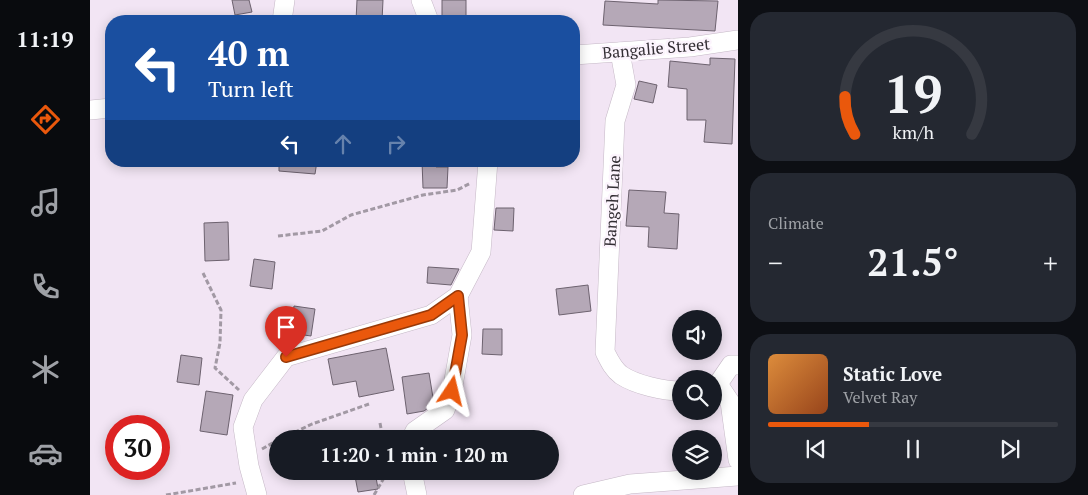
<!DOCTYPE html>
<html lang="en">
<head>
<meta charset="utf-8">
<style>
  :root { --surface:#171b24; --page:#242831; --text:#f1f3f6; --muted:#9ea1a6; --line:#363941; --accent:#ea580c }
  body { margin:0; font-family:"PT Serif",serif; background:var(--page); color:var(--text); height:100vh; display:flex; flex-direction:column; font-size:19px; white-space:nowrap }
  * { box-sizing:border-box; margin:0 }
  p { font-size:16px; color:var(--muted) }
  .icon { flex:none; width:28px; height:28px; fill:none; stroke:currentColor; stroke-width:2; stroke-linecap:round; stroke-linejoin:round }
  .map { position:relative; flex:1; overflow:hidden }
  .panel { display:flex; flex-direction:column; gap:12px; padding:12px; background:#0d0f14; width:350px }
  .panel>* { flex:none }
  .hud { position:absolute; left:15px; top:15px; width:475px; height:152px; border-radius:20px; box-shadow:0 2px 12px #0003; background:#1a4fa0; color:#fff; overflow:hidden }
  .fabs { position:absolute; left:582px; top:310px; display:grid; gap:10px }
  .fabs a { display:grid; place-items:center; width:50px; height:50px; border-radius:50%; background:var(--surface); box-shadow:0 2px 12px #0003; font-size:25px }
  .speed { position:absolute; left:15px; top:415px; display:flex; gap:10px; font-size:25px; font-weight:700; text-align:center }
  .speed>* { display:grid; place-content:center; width:65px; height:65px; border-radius:50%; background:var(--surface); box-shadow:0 2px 12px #0003; line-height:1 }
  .speed .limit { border:8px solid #d22; background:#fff; color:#111 }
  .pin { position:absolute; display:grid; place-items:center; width:42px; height:42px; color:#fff; margin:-51px -21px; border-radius:50% 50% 50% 0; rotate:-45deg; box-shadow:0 0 5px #0007 }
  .pin .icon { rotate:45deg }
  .me { position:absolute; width:55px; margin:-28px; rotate:10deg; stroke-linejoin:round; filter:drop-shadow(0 0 4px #0008) }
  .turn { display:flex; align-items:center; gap:18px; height:105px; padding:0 20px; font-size:22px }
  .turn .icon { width:65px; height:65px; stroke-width:2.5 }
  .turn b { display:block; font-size:35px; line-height:42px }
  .lanes { display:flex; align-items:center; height:48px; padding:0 20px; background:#0003; justify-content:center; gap:25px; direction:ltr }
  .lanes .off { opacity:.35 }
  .big { font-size:38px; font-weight:600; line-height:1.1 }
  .panel .widget { flex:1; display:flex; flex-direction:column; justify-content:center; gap:8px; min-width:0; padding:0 18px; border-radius:20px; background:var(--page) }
  .panel .dial { align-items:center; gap:0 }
  .dial svg { height:130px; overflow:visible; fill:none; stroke:var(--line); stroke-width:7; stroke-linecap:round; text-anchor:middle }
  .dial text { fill:var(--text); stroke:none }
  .song { display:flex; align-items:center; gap:15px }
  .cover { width:60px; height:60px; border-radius:8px; background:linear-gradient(135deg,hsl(30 70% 55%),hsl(20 70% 35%)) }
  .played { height:5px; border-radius:2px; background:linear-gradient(90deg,var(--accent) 35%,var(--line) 35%) }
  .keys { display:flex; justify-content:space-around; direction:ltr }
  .heat { display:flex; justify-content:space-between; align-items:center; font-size:28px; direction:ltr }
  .trip { position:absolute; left:179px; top:430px; width:290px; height:50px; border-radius:25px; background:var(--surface); box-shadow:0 2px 12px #0003; font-weight:600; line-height:50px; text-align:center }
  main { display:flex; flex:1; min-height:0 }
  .tab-bar { display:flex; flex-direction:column; width:90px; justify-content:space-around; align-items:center; background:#090b0e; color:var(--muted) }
  .tab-bar .icon { width:35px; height:35px }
  .tab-bar .on { color:var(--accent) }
  .tab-bar b { font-size:22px; color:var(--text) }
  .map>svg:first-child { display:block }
</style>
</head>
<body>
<main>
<nav class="tab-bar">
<b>11:19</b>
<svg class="icon on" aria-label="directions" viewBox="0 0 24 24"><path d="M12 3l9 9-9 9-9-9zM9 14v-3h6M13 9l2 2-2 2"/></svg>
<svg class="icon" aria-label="music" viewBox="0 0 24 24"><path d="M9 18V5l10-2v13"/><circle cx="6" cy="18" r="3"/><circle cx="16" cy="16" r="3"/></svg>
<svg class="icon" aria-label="phone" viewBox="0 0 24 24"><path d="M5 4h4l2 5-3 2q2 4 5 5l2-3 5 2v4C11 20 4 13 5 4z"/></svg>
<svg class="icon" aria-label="climate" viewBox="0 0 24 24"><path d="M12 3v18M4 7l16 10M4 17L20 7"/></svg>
<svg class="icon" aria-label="car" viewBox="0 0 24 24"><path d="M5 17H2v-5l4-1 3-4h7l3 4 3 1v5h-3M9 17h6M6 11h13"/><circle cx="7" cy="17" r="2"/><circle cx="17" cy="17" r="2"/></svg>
</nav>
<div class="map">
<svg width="648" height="495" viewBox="0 0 648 495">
  <rect width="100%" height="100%" fill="#f2e5f4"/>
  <g fill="#b5a8b7" stroke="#6d626f">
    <path d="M142,0H159L162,12L145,15Z"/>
    <path d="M267,0H293L292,21H266Z"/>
    <rect x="352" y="0" width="24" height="18"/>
    <path d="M568,0L628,1L625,31L513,25L515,1L568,4Z"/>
    <path d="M620,58L645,59L642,144L614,142L616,120H597V89L578,87L580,61L620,65Z"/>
    <path d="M549,81L567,85L563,103L544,99Z"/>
    <path d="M189,161H227L225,174L189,171Z"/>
    <path d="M332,161H345L346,167H358L357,188H333Z"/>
    <path d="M539,190L576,192L574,213L589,214L587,249L558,247L559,227L536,226Z"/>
    <path d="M406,208H424L423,231L404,230Z"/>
    <path d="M138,222L139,260L115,261L114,223Z"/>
    <path d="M164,259L185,262L182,289L160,286Z"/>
    <path d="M338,267L369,269L361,285L337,283Z"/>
    <path d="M498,285L501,311L469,315L466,289Z"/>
    <path d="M204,306L225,309L221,336L200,333Z"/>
    <path d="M393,329H412V355L392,354Z"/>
    <path d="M296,348L304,390L269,397L266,381L243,385L238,359Z"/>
    <path d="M91,355L112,358L109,385L87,382Z"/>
    <path d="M339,373L344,404L334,411L317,414L312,377Z"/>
    <path d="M116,391L143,395L137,435L110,431Z"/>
    <path d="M264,471H285L288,489L268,492Z"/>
  </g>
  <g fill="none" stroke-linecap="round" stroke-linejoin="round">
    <g stroke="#c5b8c6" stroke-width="20">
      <g id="minor">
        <path d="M331,0L339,21"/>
        <path d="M192,21L195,0"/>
        <path d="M530,52L536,85L525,121L515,352C519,360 523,369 531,375C546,385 574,391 591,391"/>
        <path d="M484,55L600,47L648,40"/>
        <path d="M0,110L21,108"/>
        <path d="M628,384L640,402L648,460"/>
        <path d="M624,386L628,384L641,365H648"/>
        <path d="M321,439L325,431L355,410L362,391L372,335L368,296"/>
        <path d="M322,471L327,495"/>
        <path d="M167,495L159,466L153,427L163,400L196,357L341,315L368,296L391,252L398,161"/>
        <path d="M493,495L540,484L648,476"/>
      </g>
    </g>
    <g stroke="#a299a4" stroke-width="3" stroke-dasharray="5 2.5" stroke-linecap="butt">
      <path d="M188,236L232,231L261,215L333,195L367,190L381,183"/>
      <path d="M113,273L131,310L130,343L125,368L149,390"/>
      <path d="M290,423L293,439"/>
      <path d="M191,439L222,424L279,404"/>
      <path d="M172,449L188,440"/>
      <path d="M76,495L146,483"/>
      <path d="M284,495L298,471"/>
    </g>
    <use href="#minor" stroke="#fff" stroke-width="19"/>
  </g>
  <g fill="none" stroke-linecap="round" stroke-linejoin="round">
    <g stroke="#983908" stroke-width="12">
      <path id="route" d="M196,357L341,315L368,296L372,335L362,391"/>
    </g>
    <use href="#route" stroke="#ea580c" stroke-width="9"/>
  </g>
  <g text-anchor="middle" stroke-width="5" stroke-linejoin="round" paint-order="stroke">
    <g font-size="16" fill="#332e34" stroke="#fcf4fd">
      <text transform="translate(566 48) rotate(-5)" y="6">Bangalie Street</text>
      <text transform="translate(522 201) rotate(-87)" y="6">Bangeh Lane</text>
    </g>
  </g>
</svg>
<div class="fabs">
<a><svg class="icon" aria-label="sound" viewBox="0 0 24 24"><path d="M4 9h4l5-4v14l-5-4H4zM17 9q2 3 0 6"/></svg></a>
<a><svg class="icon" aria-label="search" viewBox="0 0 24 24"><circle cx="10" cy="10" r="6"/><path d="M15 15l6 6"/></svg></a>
<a><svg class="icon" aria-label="layers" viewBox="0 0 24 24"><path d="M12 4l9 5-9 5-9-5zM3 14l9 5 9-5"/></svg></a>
</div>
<div class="speed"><div class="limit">30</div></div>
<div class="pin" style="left:196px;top:357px;background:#d93025"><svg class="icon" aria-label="arrive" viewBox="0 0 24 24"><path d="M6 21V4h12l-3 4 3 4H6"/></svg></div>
<svg class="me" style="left:362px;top:391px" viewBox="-20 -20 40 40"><path d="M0-17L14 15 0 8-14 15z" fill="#ea580c" stroke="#fff" stroke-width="4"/></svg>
<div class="trip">11:20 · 1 min · 120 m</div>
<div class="hud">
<div class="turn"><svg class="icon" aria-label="left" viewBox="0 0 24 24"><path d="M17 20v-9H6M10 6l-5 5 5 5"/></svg><div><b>40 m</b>Turn left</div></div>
<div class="lanes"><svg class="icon" aria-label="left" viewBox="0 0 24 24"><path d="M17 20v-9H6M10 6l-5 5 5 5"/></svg><svg class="icon off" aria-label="ahead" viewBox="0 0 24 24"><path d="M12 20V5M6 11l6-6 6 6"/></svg><svg class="icon off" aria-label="right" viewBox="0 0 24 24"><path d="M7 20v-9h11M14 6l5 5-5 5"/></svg></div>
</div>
</div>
<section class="panel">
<div class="widget dial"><svg viewBox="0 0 100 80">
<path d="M14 69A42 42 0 1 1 86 69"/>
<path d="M14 69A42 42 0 0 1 8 46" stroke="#ea580c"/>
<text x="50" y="56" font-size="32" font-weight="700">19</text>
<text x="50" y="72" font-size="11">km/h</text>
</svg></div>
<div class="widget"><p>Climate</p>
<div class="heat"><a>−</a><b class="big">21.5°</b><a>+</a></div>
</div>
<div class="widget">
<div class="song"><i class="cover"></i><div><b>Static Love</b><p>Velvet Ray</p></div></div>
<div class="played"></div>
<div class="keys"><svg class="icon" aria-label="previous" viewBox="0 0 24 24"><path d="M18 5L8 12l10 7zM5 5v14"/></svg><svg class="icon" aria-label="pause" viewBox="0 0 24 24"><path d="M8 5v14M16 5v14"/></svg><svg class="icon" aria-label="next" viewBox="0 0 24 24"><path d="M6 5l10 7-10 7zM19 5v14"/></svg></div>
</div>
</section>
</main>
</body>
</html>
